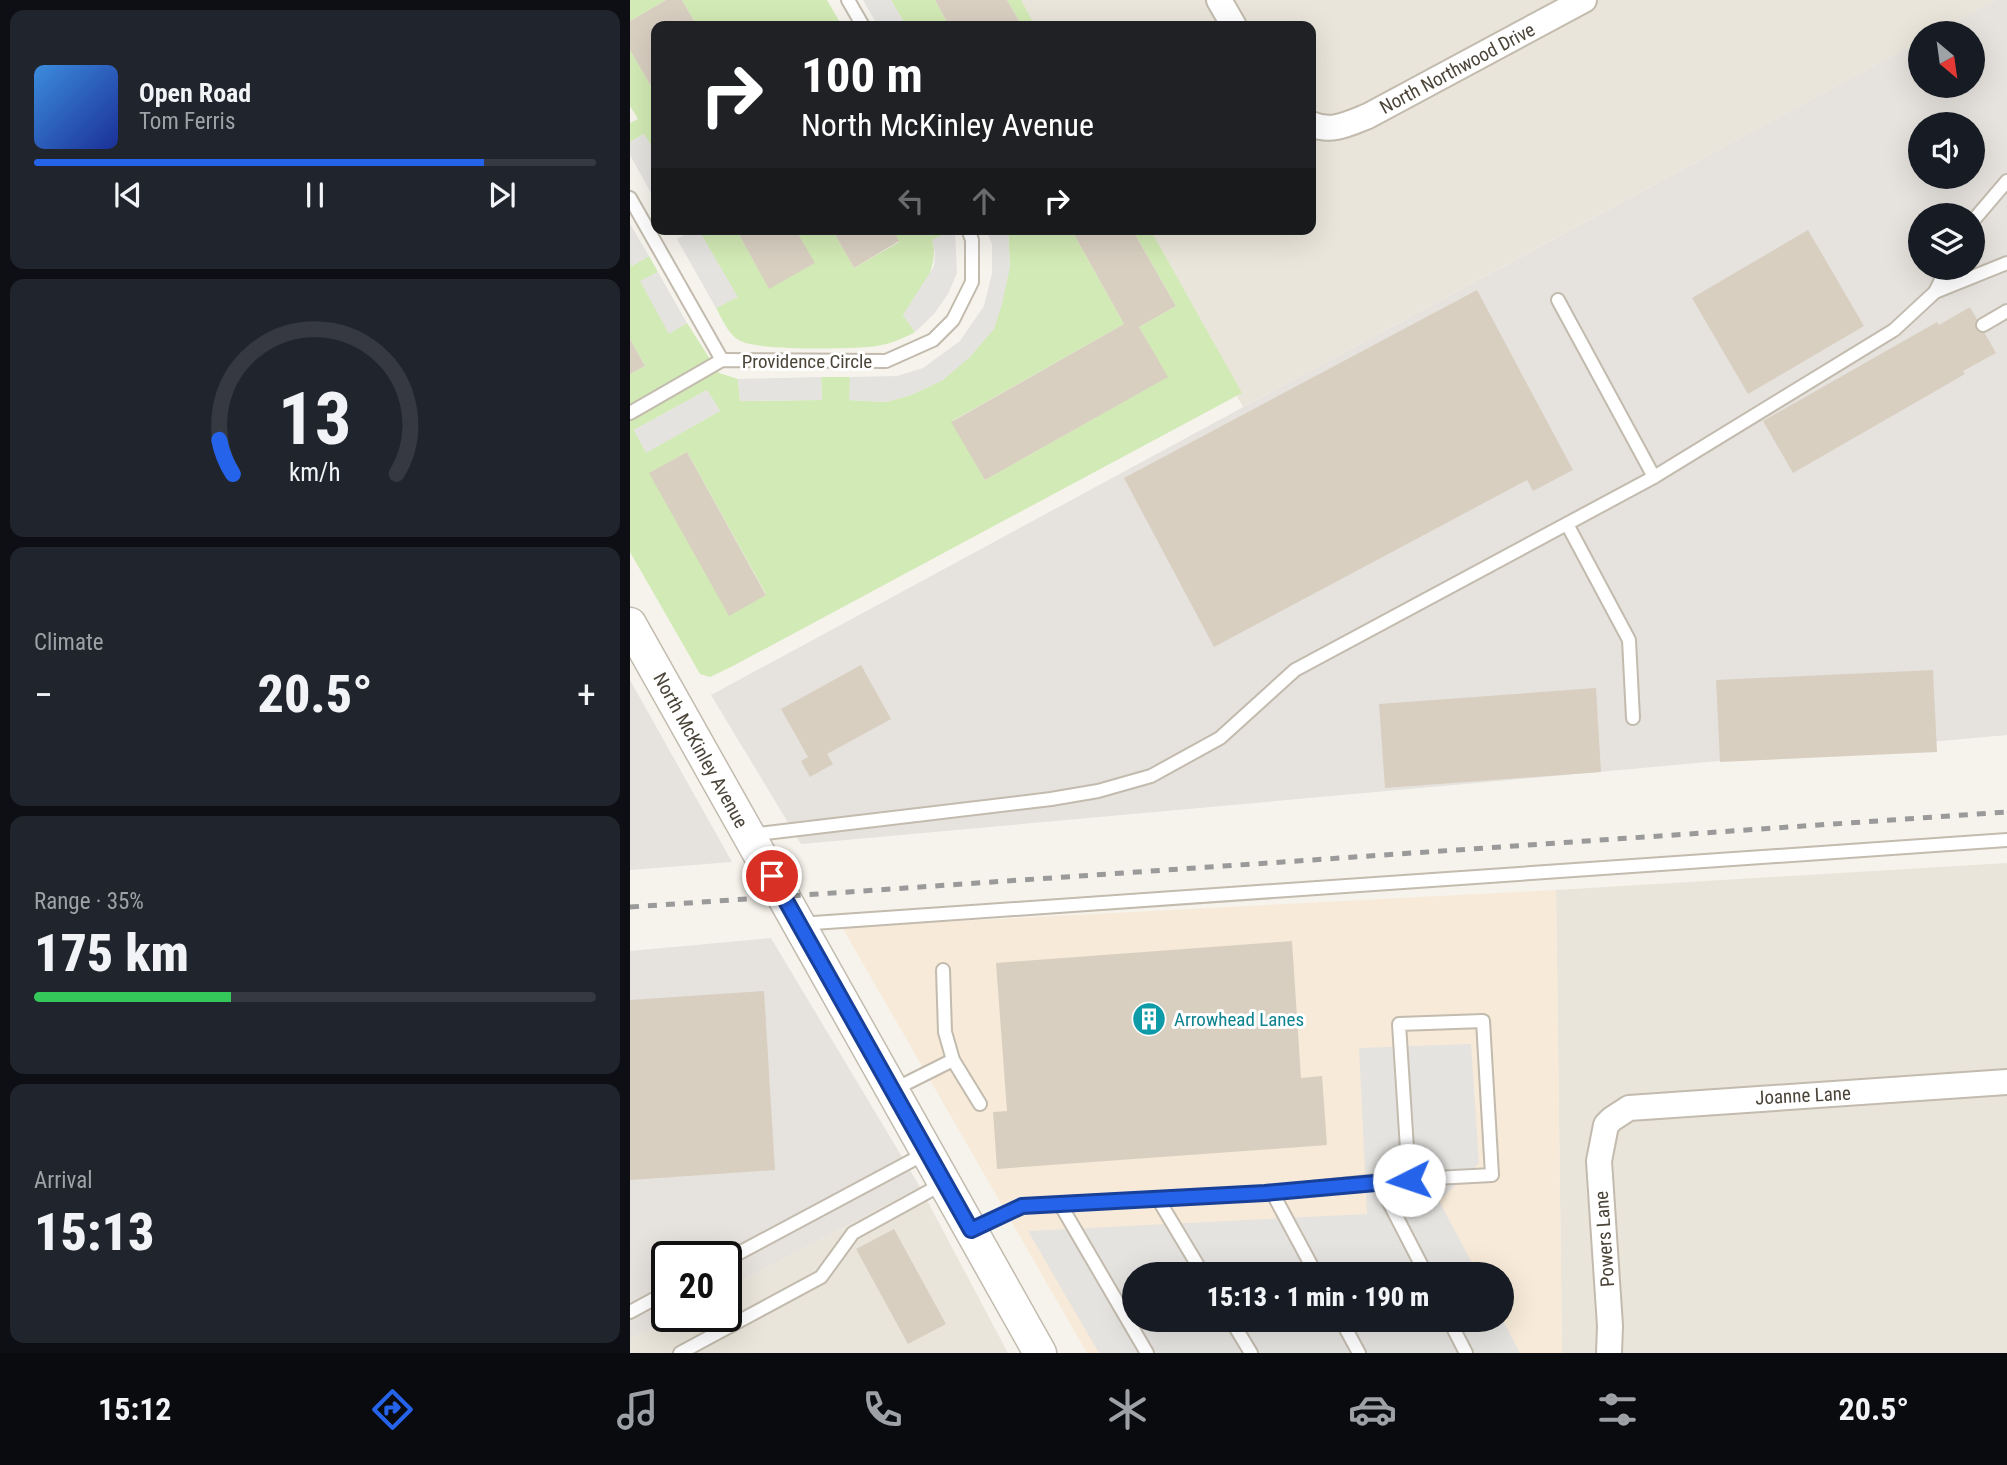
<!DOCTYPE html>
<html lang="en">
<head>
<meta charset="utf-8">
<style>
  :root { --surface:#171b24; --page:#20242c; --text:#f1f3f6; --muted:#9ea1a6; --line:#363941; --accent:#2563eb }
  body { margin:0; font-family:"Roboto Condensed",sans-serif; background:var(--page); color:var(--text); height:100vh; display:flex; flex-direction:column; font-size:26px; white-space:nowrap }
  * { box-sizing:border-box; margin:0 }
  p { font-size:23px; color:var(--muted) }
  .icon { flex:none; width:38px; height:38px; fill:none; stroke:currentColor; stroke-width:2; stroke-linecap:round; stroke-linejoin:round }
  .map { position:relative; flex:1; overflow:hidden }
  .sheet { display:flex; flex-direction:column; gap:10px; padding:10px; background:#0d0f14; width:630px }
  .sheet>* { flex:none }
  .banner { position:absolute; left:21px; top:21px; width:665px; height:214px; border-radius:14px; box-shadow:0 7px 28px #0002; background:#202124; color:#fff; overflow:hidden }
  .needle { width:46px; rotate:151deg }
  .fabs { position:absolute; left:1278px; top:21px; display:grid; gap:14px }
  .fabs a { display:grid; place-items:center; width:77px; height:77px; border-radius:50%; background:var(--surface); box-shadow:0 7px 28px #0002; font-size:35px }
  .speed { position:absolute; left:21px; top:1241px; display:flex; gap:14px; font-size:35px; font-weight:700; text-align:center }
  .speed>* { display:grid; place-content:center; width:91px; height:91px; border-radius:50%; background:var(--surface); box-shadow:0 7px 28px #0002; line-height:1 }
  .speed .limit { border:4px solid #111; border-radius:10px; background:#fff; color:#111 }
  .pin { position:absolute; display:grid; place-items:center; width:60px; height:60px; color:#fff; margin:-30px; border:4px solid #fff; border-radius:50%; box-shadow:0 2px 7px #0007 }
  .me { position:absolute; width:77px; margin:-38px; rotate:266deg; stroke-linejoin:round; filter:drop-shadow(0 0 5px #0008) }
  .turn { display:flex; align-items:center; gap:24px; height:147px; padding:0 35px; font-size:32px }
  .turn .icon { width:91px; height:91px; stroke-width:2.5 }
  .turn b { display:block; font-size:49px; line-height:60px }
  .lanes { display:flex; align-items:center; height:66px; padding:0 35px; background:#0003; justify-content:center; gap:35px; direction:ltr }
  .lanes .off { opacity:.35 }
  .big { font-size:52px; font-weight:800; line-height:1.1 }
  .sheet .card { flex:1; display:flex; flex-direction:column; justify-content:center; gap:10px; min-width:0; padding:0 24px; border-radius:14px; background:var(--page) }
  .sheet .dial { align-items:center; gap:0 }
  .dial svg { height:182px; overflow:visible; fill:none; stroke:var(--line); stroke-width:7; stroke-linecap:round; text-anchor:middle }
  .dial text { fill:var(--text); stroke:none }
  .song { display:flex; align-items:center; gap:21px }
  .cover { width:84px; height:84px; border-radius:10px; background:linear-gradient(135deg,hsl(210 70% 55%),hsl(230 70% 35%)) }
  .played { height:7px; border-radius:4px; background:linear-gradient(90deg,var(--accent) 80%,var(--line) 80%) }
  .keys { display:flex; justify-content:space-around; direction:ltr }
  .heat { display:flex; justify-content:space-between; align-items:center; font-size:38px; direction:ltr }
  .charge { height:10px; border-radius:5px; background:linear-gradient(90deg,#34c759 35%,var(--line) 0) }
  .trip { position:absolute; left:492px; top:1262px; width:392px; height:70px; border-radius:35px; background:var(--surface); box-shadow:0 7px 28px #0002; font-weight:800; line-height:70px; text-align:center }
  .tab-bar { display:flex; height:112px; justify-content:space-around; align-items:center; background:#090b0e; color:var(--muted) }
  .tab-bar .icon { width:49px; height:49px }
  .tab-bar .on { color:var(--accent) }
  .tab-bar b { font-size:32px; color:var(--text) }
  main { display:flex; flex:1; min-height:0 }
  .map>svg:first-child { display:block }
</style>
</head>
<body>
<main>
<section class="sheet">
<div class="card">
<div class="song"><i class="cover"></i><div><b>Open Road</b><p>Tom Ferris</p></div></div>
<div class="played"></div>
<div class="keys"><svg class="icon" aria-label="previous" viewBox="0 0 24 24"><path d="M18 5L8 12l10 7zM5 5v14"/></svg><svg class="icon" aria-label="pause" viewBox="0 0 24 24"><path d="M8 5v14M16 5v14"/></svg><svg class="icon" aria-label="next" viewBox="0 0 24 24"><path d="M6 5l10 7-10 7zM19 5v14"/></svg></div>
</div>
<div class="card dial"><svg viewBox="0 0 100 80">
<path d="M14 69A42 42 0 1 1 86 69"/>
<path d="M14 69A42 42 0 0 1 8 54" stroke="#2563eb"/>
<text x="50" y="56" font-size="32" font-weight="700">13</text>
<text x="50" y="72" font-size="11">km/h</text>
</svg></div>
<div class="card"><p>Climate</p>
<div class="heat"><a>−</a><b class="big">20.5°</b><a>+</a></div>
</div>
<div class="card"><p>Range · 35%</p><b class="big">175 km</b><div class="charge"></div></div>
<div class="card"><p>Arrival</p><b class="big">15:13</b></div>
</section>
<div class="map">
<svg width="1377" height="1353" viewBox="0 0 1377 1353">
  <rect width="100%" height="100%" fill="#f6f3ec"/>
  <g fill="#eae5da">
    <path d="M388,0H1366L1304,33H1290V41L613,407L515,229H681V26H402Z"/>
    <path d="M1377,863V1353H932L926,890Z"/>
    <path d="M290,1187L378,1353H0V1339L44,1316H96V1289Z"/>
  </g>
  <path fill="#f7ead8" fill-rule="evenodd" d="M926,890L932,1353H457L212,927ZM504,1274H872V1320H504Z"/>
  <g fill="#e6e2dd" fill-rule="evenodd">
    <path d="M1366,0H1377V735L171,844L81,695L1290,41V86H1342V33H1304ZM1290,124H1342V177H1290ZM1290,215H1342V268H1290Z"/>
    <path d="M0,680L102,862L0,870Z"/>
    <path d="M141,938L290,1187L96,1289V1256H37V1316H44L0,1339V951Z"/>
  </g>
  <g fill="#d2eab5" fill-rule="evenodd">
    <path d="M0,0H36L0,21Z"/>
    <path d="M52,0H197L212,26H67Z"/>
    <path d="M261,0H305L319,26H276Z"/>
    <path d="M377,0H391L405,26H392Z"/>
    <path d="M0,50L26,95V154L14,134L0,142V123L8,119L0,106Z"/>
    <path d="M68,229H106L139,288L184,263L165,229H202L224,268L269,242L262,229H325L303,240C308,271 291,291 273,315L285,332C271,340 254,346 238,347C215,349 132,350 113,342C99,337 93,320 86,308L107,297Z"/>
    <path d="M378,229H441L494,324L322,421L355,480L537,377L509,327L546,306L502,229H520L612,393L101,667L80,677L70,674L0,552V374L15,366L0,339V263L2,266L19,256L28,272L11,281L39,333L57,323L89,373L108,379L110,401L192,400L191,377H220V400L256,402L281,395L313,380L380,267ZM77,390L90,411L16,452L4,430ZM57,452L136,594V595L20,473Z"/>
  </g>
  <g fill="#e5e3e0">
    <path d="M233,0H261L276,26H248Z"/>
    <path d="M14,134L26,154V202L0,155V142Z"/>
    <path d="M0,224L19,256L2,266L0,263Z"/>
    <path d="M63,229H68L108,297L86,308L47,239Z"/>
    <path d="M325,229L327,273L318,294L304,314L285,332L273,315L304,266L305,252L302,240Z"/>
    <path d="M356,229H378L380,267L372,304L364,329L339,358L313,380L281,395L256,402L219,400L220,377L267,376L293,368L330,341L354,306L362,273V245Z"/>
    <path d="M28,272L57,323L39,334L10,281Z"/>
    <path d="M191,377L192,400L110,401L108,379Z"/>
    <path d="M77,390L90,411L16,453L4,430Z"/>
    <path d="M841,1044L849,1163L809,1201L848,1274H504V1320L872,1319L890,1353H469L398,1231L737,1214L729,1048Z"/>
  </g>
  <g fill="#d8cfc1">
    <path d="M36,0H52L67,26H26V95L0,50V21Z"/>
    <path d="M305,0H377L392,26H319Z"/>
    <path d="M106,229H165L185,263L139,289Z"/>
    <path d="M202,229H262L269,241L224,268Z"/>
    <path d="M441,229H502L546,306L509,327L538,377L355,480L321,422L494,324Z"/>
    <path d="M1178,230L1234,326L1118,394L1062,298Z"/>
    <path d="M847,290L943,470L903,491L897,480L584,647L494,478Z"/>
    <path d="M1340,307L1366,353L1333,371L1335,374L1163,473L1133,421L1307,322L1309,325Z"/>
    <path d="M0,339L15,366L0,374Z"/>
    <path d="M57,452L136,595L99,616L19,473Z"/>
    <path d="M231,665L261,719L197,754L203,764L180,777L171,761L178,757L151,709Z"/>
    <path d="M1303,670L1307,752L1090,762L1086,680Z"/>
    <path d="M966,688L971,772L755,788L749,704Z"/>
    <path d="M662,941L671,1078L692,1076L697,1145L367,1169L363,1112L377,1111L366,963Z"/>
    <path d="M134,991L145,1170L0,1180V1000Z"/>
    <path d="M264,1229L316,1324L278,1344L226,1249Z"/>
  </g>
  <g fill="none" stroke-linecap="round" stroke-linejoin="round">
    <g stroke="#c2bbae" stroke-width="16">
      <g id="service">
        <path d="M218,0L233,26"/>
        <path d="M0,198L92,360"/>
        <path d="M1342,222L1377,181"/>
        <path d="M1305,292L1377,263"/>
        <path d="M928,300L1024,477"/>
        <path d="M1353,325L1377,311"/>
        <path d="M0,413L92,360L256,361L303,340L323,320L342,282V240L338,229"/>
        <path d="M937,524L999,640L1003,718"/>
        <path d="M120,835L421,799L468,791L521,776L590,738L665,670L1024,477L1264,330L1305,292L1317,268"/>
        <path d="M169,924L1377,840"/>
        <path d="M313,970L315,1032L323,1060L350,1104"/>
        <path d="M263,1090L323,1060"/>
        <path d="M748,1181L862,1175L853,1021L769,1024L779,1180"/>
        <path d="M642,1192L686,1274"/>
        <path d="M528,1199L573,1274"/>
        <path d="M430,1204L517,1353"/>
        <path d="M341,1230L392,1206L635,1193L748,1181L796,1274"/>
        <path d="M96,1260L296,1153"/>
        <path d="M0,1312L37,1292"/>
        <path d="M601,1320L621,1353"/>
        <path d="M711,1320L729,1353"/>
        <path d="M819,1320L836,1353"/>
        <path d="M50,1353L191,1277L223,1233L314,1183"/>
      </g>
    </g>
    <g stroke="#c2bbae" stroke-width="28">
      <g id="minor">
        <path d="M589,0L604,26"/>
        <path d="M681,124C701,133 718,124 738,116L954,0"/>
        <path d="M979,1353L980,1326L969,1161L976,1125L982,1119L999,1108L1377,1082"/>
      </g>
    </g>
    <g stroke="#c2bbae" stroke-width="35">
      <path id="tertiary" d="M0,624L410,1353"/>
    </g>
    <use href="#service" stroke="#fff" stroke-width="12"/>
    <use href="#minor" stroke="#fff" stroke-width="24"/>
    <use href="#tertiary" stroke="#fff" stroke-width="32"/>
    <path stroke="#9a9a9a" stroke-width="5" stroke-dasharray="9 9" stroke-linecap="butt" d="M0,907L1377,812"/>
  </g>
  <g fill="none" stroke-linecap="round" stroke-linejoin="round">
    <g stroke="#184099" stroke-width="18">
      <path id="route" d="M142,876L341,1230L392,1206L635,1193L779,1180"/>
    </g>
    <use href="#route" stroke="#2563eb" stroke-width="12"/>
  </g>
  <defs>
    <g id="building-disc" transform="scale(1.75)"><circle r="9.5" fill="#0f9aa8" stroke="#fff"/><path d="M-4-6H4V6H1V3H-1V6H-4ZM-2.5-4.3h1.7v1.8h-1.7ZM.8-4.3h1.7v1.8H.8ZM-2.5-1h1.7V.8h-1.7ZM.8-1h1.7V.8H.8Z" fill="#fff"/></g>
  </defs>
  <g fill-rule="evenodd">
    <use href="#building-disc" x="519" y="1019"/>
  </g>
  <g text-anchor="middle" stroke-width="6" stroke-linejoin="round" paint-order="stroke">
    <g font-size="19" fill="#4b4439" stroke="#fff">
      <text transform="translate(827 68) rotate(-28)" y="7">North Northwood Drive</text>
      <text x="177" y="368">Providence Circle</text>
      <text transform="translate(71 750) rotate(61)" y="7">North McKinley Avenue</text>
      <text transform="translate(1173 1095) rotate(-3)" y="7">Joanne Lane</text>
      <text transform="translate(974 1239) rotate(-94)" y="7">Powers Lane</text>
    </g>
    <g font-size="19" fill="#0d838f" stroke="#fff" text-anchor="start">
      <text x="544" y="1026">Arrowhead Lanes</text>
    </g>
  </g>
</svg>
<div class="fabs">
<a><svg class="needle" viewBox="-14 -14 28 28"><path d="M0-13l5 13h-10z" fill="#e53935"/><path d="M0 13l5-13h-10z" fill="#9ea1a6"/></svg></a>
<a><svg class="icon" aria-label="sound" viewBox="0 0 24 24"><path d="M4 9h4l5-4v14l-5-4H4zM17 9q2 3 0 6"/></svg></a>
<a><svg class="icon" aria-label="layers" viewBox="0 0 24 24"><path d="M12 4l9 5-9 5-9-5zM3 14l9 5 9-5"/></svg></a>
</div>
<div class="speed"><div class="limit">20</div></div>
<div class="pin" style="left:142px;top:876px;background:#d93025"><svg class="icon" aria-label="arrive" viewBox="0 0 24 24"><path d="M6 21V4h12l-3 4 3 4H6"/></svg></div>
<svg class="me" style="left:779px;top:1180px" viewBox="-20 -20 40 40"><circle r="19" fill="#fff"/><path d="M0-13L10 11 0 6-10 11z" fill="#2563eb"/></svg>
<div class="trip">15:13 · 1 min · 190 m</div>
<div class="banner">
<div class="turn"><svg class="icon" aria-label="right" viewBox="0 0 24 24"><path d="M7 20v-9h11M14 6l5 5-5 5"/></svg><div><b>100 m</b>North McKinley Avenue</div></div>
<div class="lanes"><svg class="icon off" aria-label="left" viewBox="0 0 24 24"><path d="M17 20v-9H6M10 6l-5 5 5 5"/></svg><svg class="icon off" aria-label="ahead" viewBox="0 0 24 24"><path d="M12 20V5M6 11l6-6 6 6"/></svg><svg class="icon" aria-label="right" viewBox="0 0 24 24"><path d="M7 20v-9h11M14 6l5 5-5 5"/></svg></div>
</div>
</div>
</main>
<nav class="tab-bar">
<b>15:12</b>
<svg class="icon on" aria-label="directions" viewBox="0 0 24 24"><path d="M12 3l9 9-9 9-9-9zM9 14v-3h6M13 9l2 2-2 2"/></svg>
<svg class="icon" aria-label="music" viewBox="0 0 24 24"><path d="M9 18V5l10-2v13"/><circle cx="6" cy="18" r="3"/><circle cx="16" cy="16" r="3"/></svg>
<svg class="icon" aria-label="phone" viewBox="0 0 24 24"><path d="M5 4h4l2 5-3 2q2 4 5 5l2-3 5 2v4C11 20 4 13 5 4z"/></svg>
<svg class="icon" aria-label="climate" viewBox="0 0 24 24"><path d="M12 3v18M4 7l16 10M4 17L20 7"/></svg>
<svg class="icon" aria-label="car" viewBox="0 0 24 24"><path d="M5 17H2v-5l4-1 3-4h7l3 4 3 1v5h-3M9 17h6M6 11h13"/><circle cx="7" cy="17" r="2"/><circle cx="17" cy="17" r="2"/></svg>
<svg class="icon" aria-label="filters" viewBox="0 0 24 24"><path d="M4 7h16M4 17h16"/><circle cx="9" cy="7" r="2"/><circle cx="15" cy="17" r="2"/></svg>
<b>20.5°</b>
</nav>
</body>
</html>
